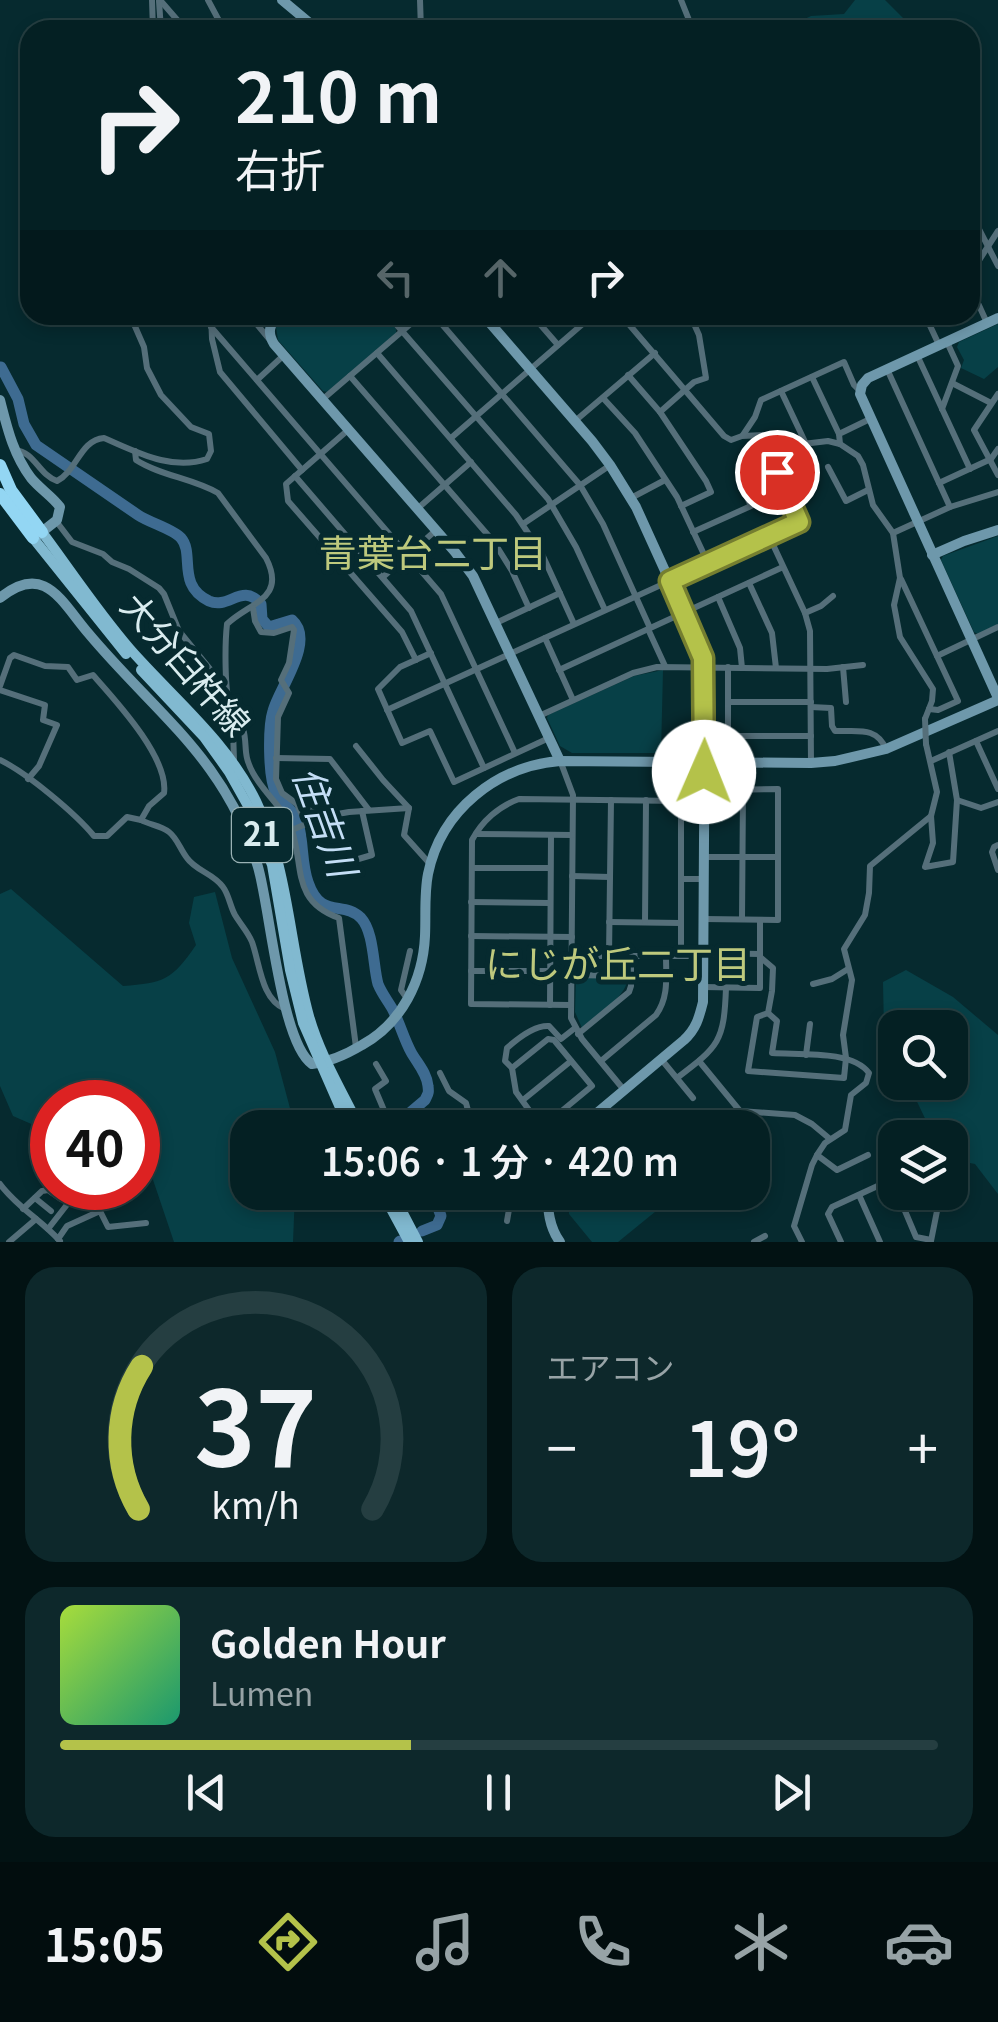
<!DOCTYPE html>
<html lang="ja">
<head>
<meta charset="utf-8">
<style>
  :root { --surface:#042023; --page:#0d282b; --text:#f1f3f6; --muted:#97a3a6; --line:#253e41; --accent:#b4c24a }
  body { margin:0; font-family:Georgia,"Noto Sans JP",serif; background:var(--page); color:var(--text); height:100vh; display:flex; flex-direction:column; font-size:38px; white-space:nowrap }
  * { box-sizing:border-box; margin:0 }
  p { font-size:32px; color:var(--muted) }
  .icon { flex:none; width:55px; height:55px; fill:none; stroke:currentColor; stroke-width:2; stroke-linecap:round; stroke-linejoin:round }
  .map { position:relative; height:1242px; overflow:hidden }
  .panel { display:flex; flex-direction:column; gap:25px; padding:25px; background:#021213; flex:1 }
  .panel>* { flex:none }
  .banner { position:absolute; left:20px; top:20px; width:960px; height:305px; border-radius:30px; box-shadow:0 5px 15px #0003,0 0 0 2px var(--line); background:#042023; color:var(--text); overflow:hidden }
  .fabs { position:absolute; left:878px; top:1010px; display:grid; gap:20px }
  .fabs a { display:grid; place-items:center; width:90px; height:90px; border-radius:20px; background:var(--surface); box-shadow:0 5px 15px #0003,0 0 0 2px var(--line); font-size:50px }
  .speed { position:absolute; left:30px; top:1080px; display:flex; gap:20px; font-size:50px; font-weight:700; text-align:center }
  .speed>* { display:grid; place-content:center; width:130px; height:130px; border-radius:50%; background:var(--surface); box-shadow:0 5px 15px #0003,0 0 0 2px var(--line); line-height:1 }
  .speed .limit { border:15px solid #d22; background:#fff; color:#111 }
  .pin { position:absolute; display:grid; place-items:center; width:85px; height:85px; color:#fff; margin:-42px; border:5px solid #fff; border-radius:50%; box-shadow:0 2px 10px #0007 }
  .me { position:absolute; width:110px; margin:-55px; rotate:1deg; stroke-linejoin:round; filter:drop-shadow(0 0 8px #0008) }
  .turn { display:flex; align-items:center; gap:35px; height:210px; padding:0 50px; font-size:45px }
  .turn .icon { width:130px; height:130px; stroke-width:2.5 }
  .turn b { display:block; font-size:70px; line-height:85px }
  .lanes { display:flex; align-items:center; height:95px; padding:0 50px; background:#0003; justify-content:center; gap:50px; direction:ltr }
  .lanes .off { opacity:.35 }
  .big { font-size:75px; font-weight:600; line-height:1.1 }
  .panel .card { flex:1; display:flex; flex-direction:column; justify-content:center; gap:15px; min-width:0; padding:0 35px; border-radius:30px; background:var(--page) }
  .panel .dial { align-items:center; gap:0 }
  .dial svg { height:260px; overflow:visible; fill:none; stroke:var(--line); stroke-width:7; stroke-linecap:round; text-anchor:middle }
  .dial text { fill:var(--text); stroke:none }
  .song { display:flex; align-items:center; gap:30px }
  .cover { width:120px; height:120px; border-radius:15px; background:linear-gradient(135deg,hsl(80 70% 55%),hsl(160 70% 35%)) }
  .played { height:10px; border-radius:5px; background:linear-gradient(90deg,var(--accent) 40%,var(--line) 40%) }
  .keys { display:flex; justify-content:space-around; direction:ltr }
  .heat { display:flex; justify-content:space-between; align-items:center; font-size:55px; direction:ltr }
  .panel .tiles { flex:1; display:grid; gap:25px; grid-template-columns:1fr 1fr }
  .card:last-child { grid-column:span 2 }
  .trip { position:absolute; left:230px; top:1110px; width:540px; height:100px; border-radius:30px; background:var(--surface); box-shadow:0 5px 15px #0003,0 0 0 2px var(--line); font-weight:600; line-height:100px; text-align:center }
  .dock { display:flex; height:160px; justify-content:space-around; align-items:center; background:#020d0e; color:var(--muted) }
  .dock .icon { width:70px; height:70px }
  .dock .on { color:var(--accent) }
  .dock b { font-size:45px; color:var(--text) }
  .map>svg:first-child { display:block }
</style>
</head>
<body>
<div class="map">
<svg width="998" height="1242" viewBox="0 0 998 1242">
  <rect width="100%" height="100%" fill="#062a2f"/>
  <g fill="#074047">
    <path d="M855,0H885L915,30H789L788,27L811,16L844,14Z"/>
    <path d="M289,315H385L396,329V333L327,392L323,391L278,340L276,327Z"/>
    <path d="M998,324V367L984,379L961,368L964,360L957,347L959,342Z"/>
    <path d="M998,536V624L978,634L974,632L941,560L943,556Z"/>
    <path d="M663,670L661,753H572L560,746L547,718L548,715L634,676Z"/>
    <path d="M11,889L123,986C164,983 172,980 196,945L189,923L194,897L215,892L232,958L275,1052L295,1127L248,1128V1192L295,1193L293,1242H174L149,1168L138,1156V1102H52V1133L13,1116L0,1086V894Z"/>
    <path d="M906,970L953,997L998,1035V1194L975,1164L950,1159V1138L934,1137L908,1083L950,1082V1028H895V1054L884,1031L883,982Z"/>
    <path d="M576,977L628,978C625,999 597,1015 582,1028L575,1012Z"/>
    <path d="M569,1193V1192L691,1193L682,1199L677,1194L618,1242H592L569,1214Z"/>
  </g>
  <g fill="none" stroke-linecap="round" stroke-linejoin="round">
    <g stroke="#3e6b91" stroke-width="11">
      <path d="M1,367L18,399L24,424L36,445L138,515C150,523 173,529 181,538C195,554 176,585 209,601C229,610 242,582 261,604L262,619L269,627L292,620C316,641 279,688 273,711C268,727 268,778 276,793C282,805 294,809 298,823C304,843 301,862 308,882C321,920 343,900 361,918C374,932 373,966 378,984C382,994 388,1001 393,1010C400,1024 404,1039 411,1052C417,1063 427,1073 428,1086C429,1094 428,1093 425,1100L392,1128"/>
      <path d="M421,1192L437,1205L441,1216L437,1225L422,1231"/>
      <path d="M399,1242L400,1241"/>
    </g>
    <g stroke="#556f7a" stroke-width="6">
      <path d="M152,0L153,30"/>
      <path d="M160,0L186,30"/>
      <path d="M208,0L224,30"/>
      <path d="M420,0L421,30"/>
      <path d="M681,0L693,30"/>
      <path d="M159,1L161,30"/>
      <path d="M311,21L343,30"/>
      <path d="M970,223L977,225L998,266"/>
      <path d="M211,315L212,339L220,372L302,470"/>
      <path d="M249,315L270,340"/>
      <path d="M388,315L548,499L576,547L605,610"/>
      <path d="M434,315L580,485L603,524L650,628"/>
      <path d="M532,315L558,345"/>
      <path d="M621,315L724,436L731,440L742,436L765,435L803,444L828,441L840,444L858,456L863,465L873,505L893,533L900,578L894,605L900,637L933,689L932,701L925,719"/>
      <path d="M710,315L714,324L739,315"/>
      <path d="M925,315L939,345"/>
      <path d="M987,323L972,290L976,265L998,231"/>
      <path d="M211,327L441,594L515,753"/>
      <path d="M377,353L516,515L542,554L574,624"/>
      <path d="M917,355L970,469"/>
      <path d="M887,369L950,507"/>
      <path d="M628,375L660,412L706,481L711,492L681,506"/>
      <path d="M350,376L494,542L512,571L529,608"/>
      <path d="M812,377L839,434"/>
      <path d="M257,380L284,355"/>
      <path d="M952,383L991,403"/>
      <path d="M781,391L806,444"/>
      <path d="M998,394L974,430L998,475"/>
      <path d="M603,398L635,433L677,497L708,563"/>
      <path d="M323,399L421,315"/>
      <path d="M942,409L958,366L947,342"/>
      <path d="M660,412L694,382L706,378L699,335L690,315"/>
      <path d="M575,421L655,353"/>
      <path d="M348,430L286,484L288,501L402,632L416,660"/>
      <path d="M743,435L755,417L761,400L844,362L854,385L860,391"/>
      <path d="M451,438L593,315"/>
      <path d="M840,444L839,434L870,419"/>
      <path d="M15,450C35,452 38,474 57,481C77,471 80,440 104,438C137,452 171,471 207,459L211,451L209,434L191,427L161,395L147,368L144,347L130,315"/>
      <path d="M135,451L136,460C161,476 192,478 218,493L266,558C287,599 250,602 227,624C225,642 224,693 231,709C234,716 241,721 243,728C248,746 242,753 253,773C262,790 282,808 289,822C306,861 288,900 339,918L356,1047"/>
      <path d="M828,467L846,501L868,490"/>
      <path d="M295,476L411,611L484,768"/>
      <path d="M939,483L991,459L998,449"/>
      <path d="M631,498L665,480"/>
      <path d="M417,509L471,462"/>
      <path d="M56,521L72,542L103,554L112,562L129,569L159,588L164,594L179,631L214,674L221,704L233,730L234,760"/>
      <path d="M523,524L609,466"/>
      <path d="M893,533L950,507L998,492"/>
      <path d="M769,536L805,613L810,631L811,763"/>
      <path d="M383,577L435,531"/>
      <path d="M901,579L958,701L938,710L929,709"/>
      <path d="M749,583L772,633L776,668"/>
      <path d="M718,597L740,648L742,668"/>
      <path d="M253,608L255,621L261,632L274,633L292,627L294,630L289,663L281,680L289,693L278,717L276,779L282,793L297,804L306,824L292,830"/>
      <path d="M805,613L821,606L833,596"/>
      <path d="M496,623L560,593"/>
      <path d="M648,629L665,666"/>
      <path d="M545,638L573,700"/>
      <path d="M431,653L400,667L378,689L402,743L430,731L454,782L549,738"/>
      <path d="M937,656L998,627"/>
      <path d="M728,667V736H811"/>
      <path d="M843,667L846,702"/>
      <path d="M559,670L783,567"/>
      <path d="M0,686L10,658L14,655L45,666L68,667L77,680L93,675C116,701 169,758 164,793L149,806L141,820C150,825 160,825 169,832C177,838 180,849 187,858C196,871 213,873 223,887C229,895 230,906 235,915C241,925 248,932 252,942C260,964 261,999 285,1009"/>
      <path d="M0,690L45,705L43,720L57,725L39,766L28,779"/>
      <path d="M728,702H811"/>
      <path d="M811,707L831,708L832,726L835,731C858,732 876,726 886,749"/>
      <path d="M387,710L799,522L777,472L766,468L739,480L751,506L693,532"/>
      <path d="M539,716L633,673L657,667L827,669L863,665"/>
      <path d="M976,741L998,789"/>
      <path d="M926,744L937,792L931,816L933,843L925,867L953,862L957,800L949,752"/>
      <path d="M356,746L383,780L409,808L404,835L430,864"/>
      <path d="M276,758L330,759L369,810"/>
      <path d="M0,760C27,773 75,813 94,836H107L127,817L141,820"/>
      <path d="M931,761L998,731"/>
      <path d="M561,763L573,795L571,1018L582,1039L624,1090"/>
      <path d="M957,800L981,808L998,802"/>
      <path d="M298,805L332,815C340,832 343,846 355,860L372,855L362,811"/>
      <path d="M332,815L349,812L409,808"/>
      <path d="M476,834L572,835"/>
      <path d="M998,845L994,847L992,852L998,870"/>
      <path d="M704,857H778"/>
      <path d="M472,868H550"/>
      <path d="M572,876L610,877"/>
      <path d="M681,879H703"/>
      <path d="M471,902L550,903"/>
      <path d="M704,919L778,920V789L726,790"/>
      <path d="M742,919L743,790"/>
      <path d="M609,922L681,923"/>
      <path d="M645,922L646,800"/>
      <path d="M471,936L572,937"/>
      <path d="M703,953L760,954"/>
      <path d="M572,956H703"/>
      <path d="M609,956L611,800"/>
      <path d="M760,957L773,968L772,991L768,1013L757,1017L748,1071L844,1078L846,1058L843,1035L852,980L844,949L865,915L869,893L870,866L931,816"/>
      <path d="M471,971H550"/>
      <path d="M572,975L631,976"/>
      <path d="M813,984L832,979L848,969"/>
      <path d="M703,987L760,988V920"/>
      <path d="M408,1000L401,990L410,951"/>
      <path d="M550,1005L551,835"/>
      <path d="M571,1005L471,1004L472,840C482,821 499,806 519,799L681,801V956"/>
      <path d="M768,1013L777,1021L772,1053C800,1055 852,1050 869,1073L866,1083L851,1095L845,1130L825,1143L817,1155L812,1165L794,1226L802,1242"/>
      <path d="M578,1034L629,992L631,986V956"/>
      <path d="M806,1055L810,1024"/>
      <path d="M661,1059L693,1098"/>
      <path d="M601,1061L656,1015C669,997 666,977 666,956"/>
      <path d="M699,1061L740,1111L795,1115L812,1124L830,1139"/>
      <path d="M512,1068L505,1061L507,1048C517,1039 534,1025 549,1026L561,1039L575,1028"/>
      <path d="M440,1073L449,1091L466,1103L469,1114L444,1128"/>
      <path d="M677,1078C719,1046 724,1042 726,988"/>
      <path d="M523,1100L571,1061"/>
      <path d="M542,1124H546L592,1086L554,1040L548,1039L512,1068L516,1092L542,1128"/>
      <path d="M373,1128L386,1115L375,1089L386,1081L376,1064"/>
      <path d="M817,1155L837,1170L868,1155"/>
      <path d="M0,1184C17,1207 41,1220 60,1241"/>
      <path d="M897,1192L916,1237L931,1240"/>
      <path d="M859,1195L880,1242"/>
      <path d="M340,1196L344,1192"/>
      <path d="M35,1198L51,1211"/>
      <path d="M23,1209L42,1191L48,1190L61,1199"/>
      <path d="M507,1221L512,1192"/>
      <path d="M48,1229L80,1188"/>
      <path d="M58,1239L67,1226L100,1211L108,1227L146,1223"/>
      <path d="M931,1241L940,1196L939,1192"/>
      <path d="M9,1242L36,1219"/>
      <path d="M754,1242L765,1236"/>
      <path d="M841,1242L828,1214L832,1207L895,1178"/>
    </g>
    <g stroke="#6e98ab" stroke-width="10">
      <path d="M282,0L318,30"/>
      <path d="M280,315C269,324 267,332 274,344L455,552L473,576L560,761"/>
      <path d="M483,315L592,441L610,465L636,507L696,639L703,657L705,678L703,1002C699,1018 696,1029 684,1040L579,1128"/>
      <path d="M998,318L868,378L862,385L860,394L998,698"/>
      <path d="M0,400C7,427 13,454 31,478C40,489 52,496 60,507L57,520L38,535"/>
      <path d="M932,555L964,541L998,530"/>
      <path d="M0,598C45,561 62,603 89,634C156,714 227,760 258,867C270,908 281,1043 312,1064C329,1062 347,1054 362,1045C402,1023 423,980 425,936C426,915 424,894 428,874C441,810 497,766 560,761L811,763L835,761L886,749L998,700"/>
      <path d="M547,1192C548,1210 549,1227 560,1242"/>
    </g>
    <g stroke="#81b9d0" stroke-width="10">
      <path d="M42,532C71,571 98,612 130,649C174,699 226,740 256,801C289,869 289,944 309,1016C320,1055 342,1091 360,1128"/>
      <path d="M33,538L126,654"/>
      <path d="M141,670L204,737L229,772L252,813L272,865L290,970L303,1023L349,1128"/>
      <path d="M382,1192L409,1242"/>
      <path d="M392,1192L418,1242"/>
    </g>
    <g stroke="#93d6f3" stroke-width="12">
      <path d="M0,465L11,490L42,532"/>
      <path d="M0,494L33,538"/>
    </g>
    <path stroke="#556f7a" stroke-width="6" d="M925,719L926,744"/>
  </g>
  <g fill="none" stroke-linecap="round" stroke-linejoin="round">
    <g stroke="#757e30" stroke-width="25">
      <path id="route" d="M704,772L703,658L670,581L799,522L777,472"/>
    </g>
    <use href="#route" stroke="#b4c24a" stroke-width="18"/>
  </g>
  <g text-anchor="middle" stroke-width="10" stroke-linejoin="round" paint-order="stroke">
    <rect fill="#062a2f" stroke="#9ab2b5" stroke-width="2.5" x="232" y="808" width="60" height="54" rx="8"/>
    <g font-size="32" font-weight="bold" fill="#d9ecef">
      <text x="262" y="846">21</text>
    </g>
    <g font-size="35" fill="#d9ecef" stroke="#062a2f">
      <text transform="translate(185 665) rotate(49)" y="12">大分臼杵線</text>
    </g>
    <g font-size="38" fill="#bec97d" stroke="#062a2f">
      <text x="433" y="567">青葉台二丁目</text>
      <text x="618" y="978">にじが丘二丁目</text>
    </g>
    <g font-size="38" font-style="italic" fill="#c4def6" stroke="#062a2f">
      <text transform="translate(324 822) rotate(70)" y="13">住吉川</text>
    </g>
  </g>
</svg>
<div class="fabs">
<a><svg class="icon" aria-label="search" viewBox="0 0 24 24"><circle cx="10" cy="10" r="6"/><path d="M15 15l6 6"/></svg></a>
<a><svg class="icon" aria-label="layers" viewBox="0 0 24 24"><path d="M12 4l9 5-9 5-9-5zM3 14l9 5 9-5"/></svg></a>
</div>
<div class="speed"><div class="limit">40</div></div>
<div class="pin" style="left:777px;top:472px;background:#d93025"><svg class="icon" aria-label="arrive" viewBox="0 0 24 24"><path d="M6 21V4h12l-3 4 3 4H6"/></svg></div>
<svg class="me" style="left:704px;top:772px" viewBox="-20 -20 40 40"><circle r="19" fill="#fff"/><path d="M0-13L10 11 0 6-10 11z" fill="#b4c24a"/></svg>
<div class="trip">15:06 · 1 分 · 420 m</div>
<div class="banner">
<div class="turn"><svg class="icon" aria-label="right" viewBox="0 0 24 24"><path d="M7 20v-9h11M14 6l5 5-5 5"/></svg><div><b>210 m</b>右折</div></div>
<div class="lanes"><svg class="icon off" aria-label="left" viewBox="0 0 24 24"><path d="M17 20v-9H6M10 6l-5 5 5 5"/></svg><svg class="icon off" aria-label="ahead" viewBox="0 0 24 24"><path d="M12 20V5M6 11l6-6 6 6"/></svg><svg class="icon" aria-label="right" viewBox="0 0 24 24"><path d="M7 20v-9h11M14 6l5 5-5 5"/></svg></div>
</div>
</div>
<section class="panel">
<div class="tiles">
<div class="card dial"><svg viewBox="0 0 100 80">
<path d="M14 69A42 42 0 1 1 86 69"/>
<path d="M14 69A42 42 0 0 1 15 25" stroke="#b4c24a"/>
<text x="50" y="56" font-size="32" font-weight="700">37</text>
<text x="50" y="72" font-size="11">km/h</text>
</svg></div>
<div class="card"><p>エアコン</p>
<div class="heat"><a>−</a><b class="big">19°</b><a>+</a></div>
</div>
<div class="card">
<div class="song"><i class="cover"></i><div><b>Golden Hour</b><p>Lumen</p></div></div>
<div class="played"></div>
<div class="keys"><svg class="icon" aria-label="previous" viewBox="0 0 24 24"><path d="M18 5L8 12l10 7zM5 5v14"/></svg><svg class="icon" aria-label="pause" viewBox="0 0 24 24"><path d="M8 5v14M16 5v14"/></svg><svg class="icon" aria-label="next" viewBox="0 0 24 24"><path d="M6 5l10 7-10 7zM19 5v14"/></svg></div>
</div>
</div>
</section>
<nav class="dock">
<b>15:05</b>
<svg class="icon on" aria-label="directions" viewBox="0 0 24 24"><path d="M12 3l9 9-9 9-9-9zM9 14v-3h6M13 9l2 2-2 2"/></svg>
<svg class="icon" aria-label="music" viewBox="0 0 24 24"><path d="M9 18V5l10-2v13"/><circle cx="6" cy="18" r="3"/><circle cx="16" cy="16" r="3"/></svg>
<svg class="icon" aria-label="phone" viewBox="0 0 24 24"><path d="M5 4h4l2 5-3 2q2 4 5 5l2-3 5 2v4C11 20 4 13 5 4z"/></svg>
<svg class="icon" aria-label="climate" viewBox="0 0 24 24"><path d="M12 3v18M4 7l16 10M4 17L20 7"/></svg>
<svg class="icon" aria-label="car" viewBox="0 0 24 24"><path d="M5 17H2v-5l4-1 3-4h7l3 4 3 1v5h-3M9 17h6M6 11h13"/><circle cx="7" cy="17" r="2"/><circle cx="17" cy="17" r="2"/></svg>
</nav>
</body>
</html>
